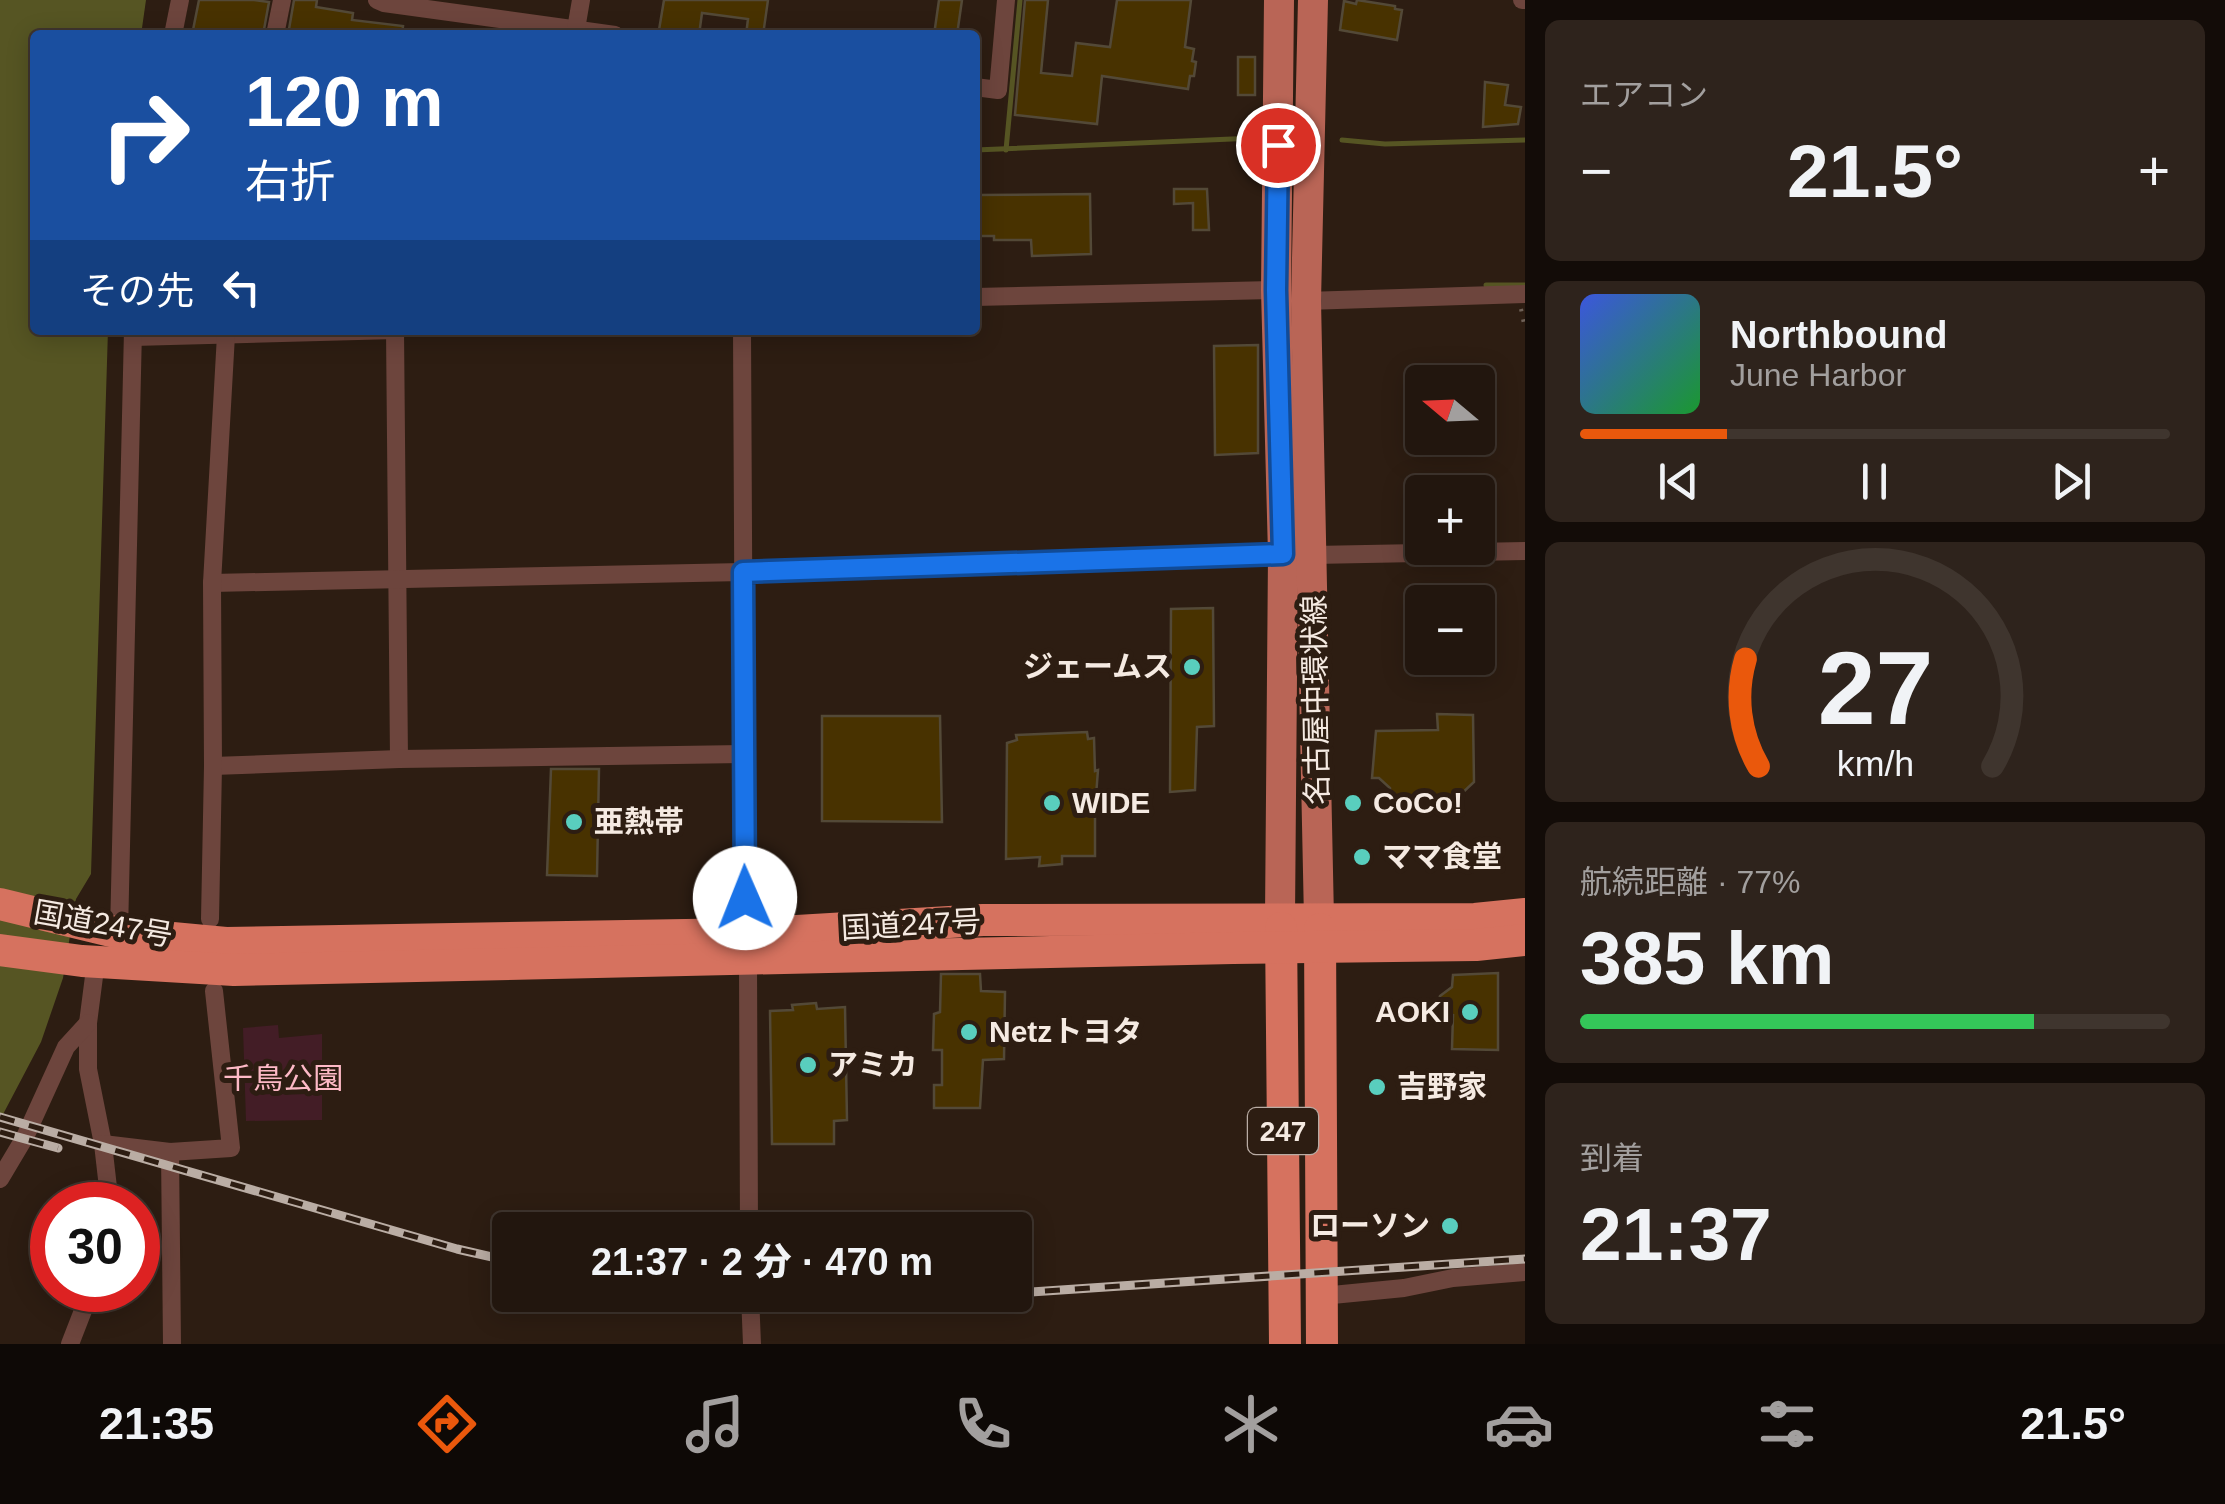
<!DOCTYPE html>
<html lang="ja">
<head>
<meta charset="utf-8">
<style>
  :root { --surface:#22160e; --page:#2e231c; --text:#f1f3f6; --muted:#a29f9e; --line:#3f352e; --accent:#ea580c }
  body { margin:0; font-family:Helvetica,"Noto Sans JP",sans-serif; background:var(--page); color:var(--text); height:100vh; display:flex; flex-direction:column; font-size:38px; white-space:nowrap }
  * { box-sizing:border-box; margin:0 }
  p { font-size:32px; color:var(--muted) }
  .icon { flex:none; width:55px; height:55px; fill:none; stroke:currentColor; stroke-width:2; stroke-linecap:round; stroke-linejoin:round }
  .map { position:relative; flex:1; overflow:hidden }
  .side { display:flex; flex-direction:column; gap:20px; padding:20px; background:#130c08; width:700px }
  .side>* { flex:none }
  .banner { position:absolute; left:30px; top:30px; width:950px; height:305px; border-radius:10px; box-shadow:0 5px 25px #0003,0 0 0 2px var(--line); background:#1a4fa0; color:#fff; overflow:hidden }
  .needle { width:65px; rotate:289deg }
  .fabs { position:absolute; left:1405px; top:365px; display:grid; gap:20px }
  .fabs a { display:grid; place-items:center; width:90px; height:90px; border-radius:10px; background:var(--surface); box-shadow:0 5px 25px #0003,0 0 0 2px var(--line); font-size:50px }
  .speed { position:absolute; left:30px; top:1182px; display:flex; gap:20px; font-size:50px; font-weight:700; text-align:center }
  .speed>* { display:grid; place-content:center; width:130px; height:130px; border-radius:50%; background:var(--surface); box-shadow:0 5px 25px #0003,0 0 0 2px var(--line); line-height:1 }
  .speed .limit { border:15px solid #d22; background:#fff; color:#111 }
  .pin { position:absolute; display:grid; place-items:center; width:85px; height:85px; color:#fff; margin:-42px; border:5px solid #fff; border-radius:50%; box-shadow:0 2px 10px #0007 }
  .me { position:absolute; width:110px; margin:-55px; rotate:359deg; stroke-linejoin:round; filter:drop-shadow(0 0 8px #0008) }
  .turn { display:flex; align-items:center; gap:35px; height:210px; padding:0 50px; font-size:45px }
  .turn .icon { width:130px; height:130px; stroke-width:2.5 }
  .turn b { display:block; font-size:70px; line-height:85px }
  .then { display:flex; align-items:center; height:95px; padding:0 50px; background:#0003; gap:20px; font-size:38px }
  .big { font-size:75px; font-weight:800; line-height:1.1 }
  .side .card { flex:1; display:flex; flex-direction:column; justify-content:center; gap:15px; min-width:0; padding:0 35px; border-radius:15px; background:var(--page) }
  .side .dial { align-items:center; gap:0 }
  .dial svg { height:260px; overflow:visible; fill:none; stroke:var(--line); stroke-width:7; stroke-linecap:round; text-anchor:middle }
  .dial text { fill:var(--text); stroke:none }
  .song { display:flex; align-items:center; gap:30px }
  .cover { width:120px; height:120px; border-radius:15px; background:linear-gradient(135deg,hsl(230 70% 55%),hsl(130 70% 35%)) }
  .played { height:10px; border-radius:5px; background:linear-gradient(90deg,var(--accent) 25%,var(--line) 25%) }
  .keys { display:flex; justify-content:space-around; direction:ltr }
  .heat { display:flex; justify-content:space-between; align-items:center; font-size:55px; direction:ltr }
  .charge { height:15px; border-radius:8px; background:linear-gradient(90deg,#34c759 77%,var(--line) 0) }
  .trip { position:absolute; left:492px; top:1212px; width:540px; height:100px; border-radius:10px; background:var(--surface); box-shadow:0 5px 25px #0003,0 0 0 2px var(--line); font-weight:800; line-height:100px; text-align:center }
  .menu { display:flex; height:160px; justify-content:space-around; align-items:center; background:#0e0906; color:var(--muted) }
  .menu .icon { width:70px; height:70px }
  .menu .current { color:var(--accent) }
  .menu b { font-size:45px; color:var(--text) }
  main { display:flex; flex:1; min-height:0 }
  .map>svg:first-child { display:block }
</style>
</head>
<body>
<main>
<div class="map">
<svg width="1525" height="1344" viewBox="0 0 1525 1344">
  <rect width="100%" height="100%" fill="#2d1d12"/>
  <path fill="#431d26" d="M278,1025L279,1038L322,1034V1120L246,1121L243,1028Z"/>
  <path fill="#565523" d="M0,0H146L141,35H35V330H108L91,874L76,899L63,978L41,1042L0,1120Z"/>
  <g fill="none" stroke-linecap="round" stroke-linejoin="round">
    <g stroke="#565523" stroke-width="5">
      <path d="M1342,140L1385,144L1525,140"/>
      <path d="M975,150L1255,138"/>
      <path d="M1006,150L1020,0"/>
      <path d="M1486,285H1525"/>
    </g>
  </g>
  <g fill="#483200" stroke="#534937" stroke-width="2.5">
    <path d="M199,0H254L269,2L263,35H192Z"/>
    <path d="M294,0H317L316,7L353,13L352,20L403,26L402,35H288Z"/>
    <path d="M664,0H768L763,35H746L748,19L702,13L699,35L659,30Z"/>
    <path d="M939,0H962L957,35H934Z"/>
    <path d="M1025,0H1048L1041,73L1072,76L1076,43L1110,47L1117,0H1191L1185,47L1194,49L1192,61L1196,62L1194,76H1190L1188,89L1102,76L1097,124L1015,115Z"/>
    <path d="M1357,0L1395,6V9L1402,10L1397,40L1340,30L1344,1L1356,4Z"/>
    <rect x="1238" y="57" width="17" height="38"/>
    <path d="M1485,82L1508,85L1505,105L1521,107L1518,124L1483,127Z"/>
    <path d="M1174,189H1207L1209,230H1193V203L1174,204Z"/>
    <path d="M1090,194L1091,254L1032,256L1031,240H994V236H975V195Z"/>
    <path d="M1258,345V453L1215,455L1214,346Z"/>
    <path d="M1213,608L1214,726L1197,727L1195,790L1170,792L1171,609Z"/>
    <path d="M1437,714L1473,715L1474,782L1458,797L1390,795V788L1379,778H1372L1376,731L1438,730Z"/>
    <path d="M822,716H940L942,822L822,821Z"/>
    <path d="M1087,732L1088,739L1094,738L1095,771L1098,770L1095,809V856H1062V864L1039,866L1040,857L1006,859L1007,743L1017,740L1016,735Z"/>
    <path d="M551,769H599L597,876L547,875Z"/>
    <path d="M1498,973V1050L1452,1049L1453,1015L1445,1014L1439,1009L1438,1003L1440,996L1452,987L1453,975Z"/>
    <path d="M941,974H980L981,991L1005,992L1004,1059L983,1060L980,1108H934V1085H942V1050H933L934,1014L940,1012Z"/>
    <path d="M816,1003L817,1009L845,1007L847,1120L834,1121V1144H772L770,1011L793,1010L792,1005Z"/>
  </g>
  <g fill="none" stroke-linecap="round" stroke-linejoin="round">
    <path stroke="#6f6157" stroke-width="4" stroke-dasharray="2.5 8" stroke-linecap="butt" d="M1521,309L1525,329"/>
    <g stroke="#6d453d" stroke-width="18">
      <path d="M377,0L384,3L615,35"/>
      <path d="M1522,0H1525"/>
      <path d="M173,35L180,0"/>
      <path d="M275,35L282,0"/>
      <path d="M575,35L581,0"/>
      <path d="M975,87L998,90L1006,0"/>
      <path d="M975,297L1276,290"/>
      <path d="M1306,301L1525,294"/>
      <path d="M395,330L399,759"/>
      <path d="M742,330L745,934"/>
      <path d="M133,337L396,330"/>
      <path d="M1313,555L1525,551"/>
      <path d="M212,583L743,572L1283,554"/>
      <path d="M213,766L399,759L743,754"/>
      <path d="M210,919L213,766L212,583L226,335"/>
      <path d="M119,933L133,330"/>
      <path d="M748,960L749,1230"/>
      <path d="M96,961L88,1023V1069L103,1144"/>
      <path d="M170,1152L172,1344"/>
      <path d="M0,1179L25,1137L66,1047L88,1023"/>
      <path d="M110,1205L103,1144L170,1152L231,1148L214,991"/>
      <path d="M750,1295L752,1344"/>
      <path d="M1322,1296L1404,1288L1453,1278L1525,1272"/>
      <path d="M70,1344L91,1290"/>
    </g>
    <g stroke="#b96556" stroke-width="30">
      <path d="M1279,0L1276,290L1283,554L1280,918"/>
      <path d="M1313,0L1306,301L1319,919"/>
    </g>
    <g stroke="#d6725f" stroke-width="32">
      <path d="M0,904L119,933L226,943L745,934L983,920L1475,919L1525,914"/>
      <path d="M1281,928L1285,1344"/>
      <path d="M1320,929L1322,1344"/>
      <path d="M0,950L82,961L234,970L1233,948L1476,945L1525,940"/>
    </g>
    <g stroke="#baada4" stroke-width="9">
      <g id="rail">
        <path d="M0,1117L457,1249L510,1261"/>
        <path d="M0,1132L58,1148"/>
        <path d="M1015,1293L1525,1259"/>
        <path d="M647,1295C754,1310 879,1303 987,1295"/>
      </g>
    </g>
    <use href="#rail" stroke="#2d1d12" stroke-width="5" stroke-dasharray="15" stroke-linecap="butt"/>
  </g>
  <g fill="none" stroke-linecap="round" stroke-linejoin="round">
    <g stroke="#114b97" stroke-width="25">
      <path id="route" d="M745,898L743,572L1283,554L1276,290L1278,145"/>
    </g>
    <use href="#route" stroke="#1a73e8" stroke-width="18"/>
  </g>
  <g fill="#59cebe" stroke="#2d1d12" stroke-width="4">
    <circle cx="1192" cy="667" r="10"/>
    <circle cx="1052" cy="803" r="10"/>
    <circle cx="1353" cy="803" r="10"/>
    <circle cx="574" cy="822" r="10"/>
    <circle cx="1362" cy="857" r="10"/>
    <circle cx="1470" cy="1012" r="10"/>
    <circle cx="969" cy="1032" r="10"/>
    <circle cx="808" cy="1065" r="10"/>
    <circle cx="1377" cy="1087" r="10"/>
    <circle cx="1450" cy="1226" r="10"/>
  </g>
  <g text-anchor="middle" stroke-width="10" stroke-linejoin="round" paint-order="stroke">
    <rect fill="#2d1d12" stroke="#b9aca4" stroke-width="2.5" x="1248" y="1108" width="70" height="46" rx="8"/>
    <g font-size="28" font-weight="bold" fill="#f5eae2">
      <text x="1283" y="1141">247</text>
    </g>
    <g font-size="30" font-weight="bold" fill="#f5eae2" stroke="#2d1d12" text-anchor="start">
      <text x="1172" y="677" text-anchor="end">ジェームス</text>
      <text x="1072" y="813">WIDE</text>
      <text x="1373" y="813">CoCo!</text>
      <text x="594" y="832">亜熱帯</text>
      <text x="1382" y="867">ママ食堂</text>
      <text x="1450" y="1022" text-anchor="end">AOKI</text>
      <text x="989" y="1042">Netzトヨタ</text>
      <text x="828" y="1075">アミカ</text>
      <text x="1397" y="1097">吉野家</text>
      <text x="1430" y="1236" text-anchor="end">ローソン</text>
    </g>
    <g font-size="30" fill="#f5eae2" stroke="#2d1d12">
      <text transform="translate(1316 700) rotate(-91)" y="10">名古屋中環状線</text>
      <text transform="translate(103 924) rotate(10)" y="10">国道247号</text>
      <text transform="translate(911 925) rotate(-3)" y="10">国道247号</text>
    </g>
    <g font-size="30" fill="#fdb9c6" stroke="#2d1d12">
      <text x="283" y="1089">千鳥公園</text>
    </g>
  </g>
</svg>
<div class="fabs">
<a><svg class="needle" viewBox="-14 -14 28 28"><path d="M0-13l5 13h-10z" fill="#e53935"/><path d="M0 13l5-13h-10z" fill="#a29f9e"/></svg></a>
<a>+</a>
<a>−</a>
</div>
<div class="speed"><div class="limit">30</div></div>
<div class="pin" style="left:1278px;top:145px;background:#d93025"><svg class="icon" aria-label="arrive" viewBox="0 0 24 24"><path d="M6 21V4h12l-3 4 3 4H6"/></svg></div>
<svg class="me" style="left:745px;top:898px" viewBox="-20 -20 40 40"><circle r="19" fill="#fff"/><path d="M0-13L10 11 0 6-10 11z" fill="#1a73e8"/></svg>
<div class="trip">21:37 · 2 分 · 470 m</div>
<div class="banner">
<div class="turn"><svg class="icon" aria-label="right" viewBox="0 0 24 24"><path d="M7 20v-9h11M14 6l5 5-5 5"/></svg><div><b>120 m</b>右折</div></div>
<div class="then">その先<svg class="icon" aria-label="left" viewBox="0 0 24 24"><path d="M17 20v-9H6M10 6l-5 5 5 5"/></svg></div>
</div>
</div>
<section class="side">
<div class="card"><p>エアコン</p>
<div class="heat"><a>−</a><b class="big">21.5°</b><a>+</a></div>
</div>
<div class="card">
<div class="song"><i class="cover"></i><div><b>Northbound</b><p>June Harbor</p></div></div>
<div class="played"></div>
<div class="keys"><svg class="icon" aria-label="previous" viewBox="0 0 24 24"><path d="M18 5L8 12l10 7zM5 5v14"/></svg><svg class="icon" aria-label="pause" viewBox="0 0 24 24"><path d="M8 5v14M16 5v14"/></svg><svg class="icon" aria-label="next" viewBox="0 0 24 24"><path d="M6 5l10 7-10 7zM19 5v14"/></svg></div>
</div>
<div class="card dial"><svg viewBox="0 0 100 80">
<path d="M14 69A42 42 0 1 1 86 69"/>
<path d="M14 69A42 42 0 0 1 10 36" stroke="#ea580c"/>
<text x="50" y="56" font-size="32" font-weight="700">27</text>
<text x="50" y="72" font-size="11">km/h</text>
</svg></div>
<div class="card"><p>航続距離 · 77%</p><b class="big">385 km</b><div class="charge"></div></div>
<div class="card"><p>到着</p><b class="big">21:37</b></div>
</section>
</main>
<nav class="menu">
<b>21:35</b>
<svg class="icon current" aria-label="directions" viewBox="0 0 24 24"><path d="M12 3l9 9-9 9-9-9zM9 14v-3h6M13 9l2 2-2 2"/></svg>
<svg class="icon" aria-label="music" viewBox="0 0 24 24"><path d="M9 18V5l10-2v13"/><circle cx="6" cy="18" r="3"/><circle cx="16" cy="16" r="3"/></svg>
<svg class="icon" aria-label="phone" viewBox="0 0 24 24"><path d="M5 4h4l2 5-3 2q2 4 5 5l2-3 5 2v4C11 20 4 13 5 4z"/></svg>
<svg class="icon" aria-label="climate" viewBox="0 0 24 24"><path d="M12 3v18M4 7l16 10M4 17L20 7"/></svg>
<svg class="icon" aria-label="car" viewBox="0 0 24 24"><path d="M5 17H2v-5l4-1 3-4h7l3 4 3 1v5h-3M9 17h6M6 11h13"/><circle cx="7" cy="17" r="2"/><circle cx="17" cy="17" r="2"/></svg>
<svg class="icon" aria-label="filters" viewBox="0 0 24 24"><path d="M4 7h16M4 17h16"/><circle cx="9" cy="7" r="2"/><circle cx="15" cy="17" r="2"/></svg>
<b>21.5°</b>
</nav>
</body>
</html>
